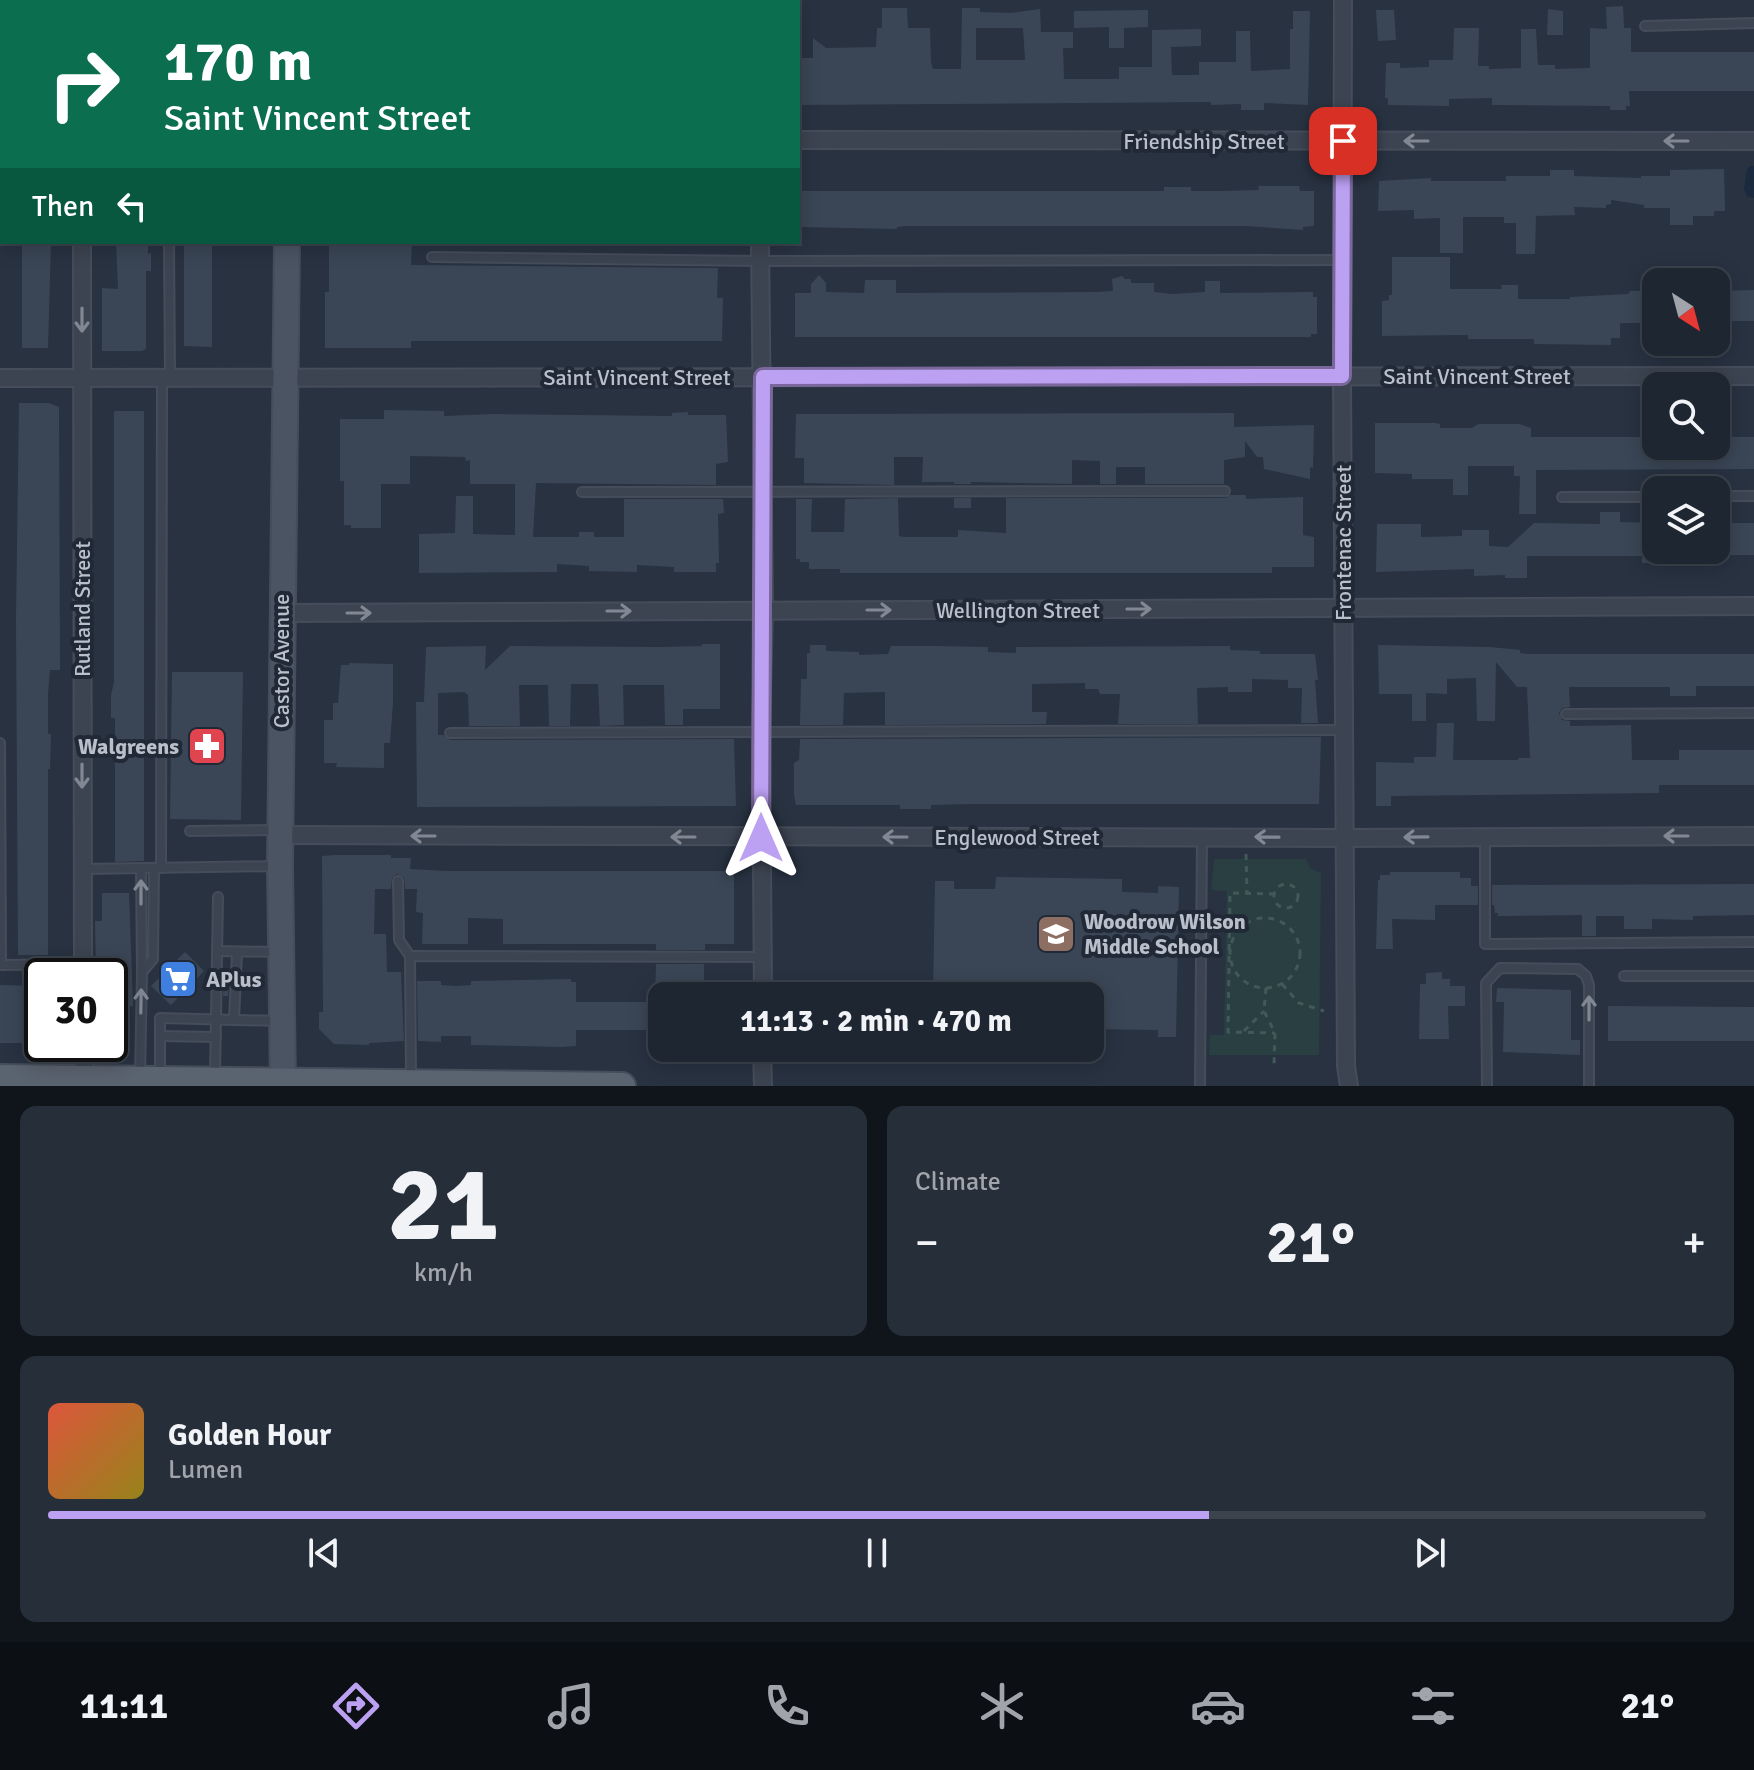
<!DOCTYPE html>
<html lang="en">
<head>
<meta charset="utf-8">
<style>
  :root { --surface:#1e2631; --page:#262e39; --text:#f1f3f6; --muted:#a1a5ab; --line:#3c434d; --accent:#bca0f2 }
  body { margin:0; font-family:Signika,sans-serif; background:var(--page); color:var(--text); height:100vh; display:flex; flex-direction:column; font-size:30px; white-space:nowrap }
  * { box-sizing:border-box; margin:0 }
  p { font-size:26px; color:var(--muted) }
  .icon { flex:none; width:44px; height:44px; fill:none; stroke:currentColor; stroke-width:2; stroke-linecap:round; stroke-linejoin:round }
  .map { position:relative; height:1086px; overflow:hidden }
  .sheet { display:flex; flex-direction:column; gap:20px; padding:20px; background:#10151b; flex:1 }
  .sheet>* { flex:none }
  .guide { position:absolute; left:0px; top:0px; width:800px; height:244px; box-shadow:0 4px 20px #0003,0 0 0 2px var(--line); background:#0b6e4f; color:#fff; overflow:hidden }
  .needle { width:52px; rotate:144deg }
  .tools { position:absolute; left:1642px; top:268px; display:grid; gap:16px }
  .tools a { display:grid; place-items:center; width:88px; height:88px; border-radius:16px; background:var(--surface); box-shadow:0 4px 20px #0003,0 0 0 2px var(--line); font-size:40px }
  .speed { position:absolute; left:24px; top:958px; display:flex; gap:16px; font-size:40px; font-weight:700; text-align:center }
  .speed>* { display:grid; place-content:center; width:104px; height:104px; border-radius:50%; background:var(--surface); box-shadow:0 4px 20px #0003,0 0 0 2px var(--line); line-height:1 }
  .speed .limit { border:4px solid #111; border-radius:12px; background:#fff; color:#111 }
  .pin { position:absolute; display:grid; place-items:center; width:68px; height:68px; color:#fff; margin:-34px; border-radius:16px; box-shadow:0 4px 12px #0006 }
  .me { position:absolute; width:88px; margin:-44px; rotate:0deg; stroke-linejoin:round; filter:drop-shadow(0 0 6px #0008) }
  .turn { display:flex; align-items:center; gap:28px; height:168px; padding:0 32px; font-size:36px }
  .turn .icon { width:104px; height:104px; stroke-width:2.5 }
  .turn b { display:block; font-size:56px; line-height:68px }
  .then { display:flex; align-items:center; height:76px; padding:0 32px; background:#0003; gap:16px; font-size:30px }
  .big { font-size:60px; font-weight:700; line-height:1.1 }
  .sheet .widget { flex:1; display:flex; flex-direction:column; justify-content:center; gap:12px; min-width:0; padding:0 28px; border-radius:16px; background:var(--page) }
  .sheet .dial { align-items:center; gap:0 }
  .dial b { font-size:104px; line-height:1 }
  .song { display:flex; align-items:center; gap:24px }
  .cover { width:96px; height:96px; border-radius:12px; background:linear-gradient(135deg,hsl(10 70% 55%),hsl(50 70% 35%)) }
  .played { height:8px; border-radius:4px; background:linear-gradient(90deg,var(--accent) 70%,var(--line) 70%) }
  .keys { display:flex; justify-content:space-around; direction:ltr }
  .heat { display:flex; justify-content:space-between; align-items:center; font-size:44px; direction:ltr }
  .sheet .tiles { flex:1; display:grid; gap:20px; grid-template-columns:1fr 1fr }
  .widget:last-child { grid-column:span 2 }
  .trip { position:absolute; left:648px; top:982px; width:456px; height:80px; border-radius:16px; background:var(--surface); box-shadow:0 4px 20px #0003,0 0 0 2px var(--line); font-weight:700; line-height:80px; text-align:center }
  .tab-bar { display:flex; height:128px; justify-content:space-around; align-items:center; background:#0c0f14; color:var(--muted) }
  .tab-bar .icon { width:56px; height:56px }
  .tab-bar .selected { color:var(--accent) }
  .tab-bar b { font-size:36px; color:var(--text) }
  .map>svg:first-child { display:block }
</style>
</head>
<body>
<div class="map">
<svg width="1754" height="1086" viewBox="0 0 1754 1086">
  <rect width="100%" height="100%" fill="#283241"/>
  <path fill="#2a3f42" d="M1214,859H1306L1310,868L1321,873L1319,1055H1209L1210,1035H1224L1227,891L1211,890Z"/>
  <path fill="#1b2a3f" d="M1750,166H1754V198L1747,196L1744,189L1747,169Z"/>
  <g fill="#3a4656" fill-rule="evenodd">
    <path d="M1623,6L1624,28H1631V52H1754V91H1629L1630,106H1626V110H1610V106L1492,105V98L1449,99V106L1388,105V98H1385L1386,63H1400V68L1429,67V60H1453L1454,28H1479L1478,66H1489V69L1521,68V29H1536L1538,65H1555V69L1590,68V28L1607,29L1606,7Z"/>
    <path d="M882,8H907L908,28H930L931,62L933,69H961L962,8H980V12L1011,13L1040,9L1041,32H1073V48H1063L1064,79H1119V67H1152V30L1201,29V46L1171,47L1172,75H1199V62H1236V31H1250L1251,71L1290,69V29H1293V11H1310L1308,105L1264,103V110H1241V104L1211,105V102L799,105V58H813V38L826,48L876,47L877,28H882ZM976,28H1023L1025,60H976Z"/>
    <path d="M1548,9L1563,11V35H1547Z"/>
    <path d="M1148,10V27L1124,28V48H1109V27L1074,28V11Z"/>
    <path d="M1376,10H1394L1396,40L1378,41Z"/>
    <path d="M1724,169L1725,211H1714V216H1693V225H1670V208H1644V205L1611,200V204L1606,205V208L1574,207L1575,215L1536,216L1535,254H1516V223H1504V217H1463V253H1440V218L1414,219V210L1378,211L1379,181L1431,178V181H1506V176H1550V170H1574V176L1641,178V176H1670V170Z"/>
    <path d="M1258,186H1299L1300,191H1314V226L1303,227V230L1245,226H906L897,227V229L798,227V191H1164V187H1191V191H1220L1259,190Z"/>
    <path d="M22,242L51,243L48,348H22Z"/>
    <path d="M116,242H148V254L151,253V271H146V349L142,351H102V288L118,289Z"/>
    <path d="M184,242H212V347L184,346Z"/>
    <path d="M329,242H412L411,265L718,268L717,298H723L722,341H411V348H325V292H329Z"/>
    <path d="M1392,257H1450V289H1502L1501,285H1518V299H1570V297L1628,294L1630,291H1656V323H1620V338H1611V345L1534,344V339H1468V335H1459L1382,336V301L1389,300V295H1392Z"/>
    <path d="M819,275L826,283V292L864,293L865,280H896V293L1098,292L1113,291L1112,279L1122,276L1125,279H1131V283H1154V292L1172,294L1205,292V281H1220V293L1313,292V297H1317V334H1311V337H795V293H811V284Z"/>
    <path d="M1754,290V321H1716V291Z"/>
    <path d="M19,403H49L59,407L60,670H50L48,694V734H51L50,769H48V955H18L16,619Z"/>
    <path d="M384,410L444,411V416L494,414L672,416V413L688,412V415H726L728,462L716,464V485L536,483L533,537H579V532H594V537H624V499H723L724,513L718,514L719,563H716V572H674V567L637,565V572L589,571V566L557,564V572L419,573V534L455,533L456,496H473V534L515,535V484H470V460L466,461L465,457L410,456V484H381V528H351V525H344V481H340V419H384Z"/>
    <path d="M114,411H144V861L115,862V718H111V695L114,682Z"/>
    <path d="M1234,413V427L1314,425L1313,468L1310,467V479L1264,469L1263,457H1257L1245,441V457L1224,460V484H1145V467H1116V484H1100V461L1072,460V484L971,482V484H954V482H922L923,457H894V485L804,483V458H795L796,414Z"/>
    <path d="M1375,423H1435L1440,424V428H1472L1478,424H1519L1531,428V437H1656V446H1716V437H1754V469L1536,470V514H1519L1520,476H1514V466H1468V495H1453V479H1412V474L1375,473Z"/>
    <path d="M1230,495H1246V499L1303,497V535L1314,537V567H1272V573H840V569H809V562H800V559H796V499H812L811,532H844L845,499L898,498L899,536L904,537H958V530L1006,533V498H1225Z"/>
    <rect x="954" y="498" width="17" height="10"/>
    <path d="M1600,512H1620V522L1656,523V563H1642V556H1527V578H1505V575L1474,576V569L1376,572L1377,524H1421V537L1462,536V530H1489V546L1508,547L1534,523L1600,524Z"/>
    <rect x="1716" y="523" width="38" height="32"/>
    <path d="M702,644H720V709H683V725H665L664,685H623L624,725L600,726L598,684H571L570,726H549L548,685H519L520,726H469L468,694H466L465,692L438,693V735H443L450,740L734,739L736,806L417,807L416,702H424L426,647L486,646L485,670L510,646L660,647L702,646Z"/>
    <path d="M810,645H826V651L859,652V655L888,654L891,646H935L988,647V652L1016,653V647L1230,646V650L1260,651V654H1315L1318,680H1315L1318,723H1301L1302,688H1288V680L1252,679V692H1228V687L1197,688L1198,724H1118L1120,694H1100L1098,689H1085V683L1032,684V712H1047L1046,724L885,725V692L844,693L843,725H800L801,679H807V653H810Z"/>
    <path d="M1378,645L1490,647L1520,650V653L1529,654H1754V686H1696V696H1670V687H1569L1570,707L1562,708L1559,713L1562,720L1570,721V726L1631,725L1632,760H1679V750H1754V785H1659V793L1391,796V806H1376V762L1414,763V757H1436L1437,723H1454L1453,760H1518V758H1530L1527,687H1517L1496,662L1495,721H1477L1476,678L1447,679V694L1426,693V721H1412V694H1379Z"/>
    <path d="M349,663L393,664V703L390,743H384V768L336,767L337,763H324V720H333V703H338L341,665H349Z"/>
    <path d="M172,672H243L241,820L170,819Z"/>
    <path d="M1321,737L1319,804H971L931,805V809H900V805H796L794,795V763L799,760L800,739Z"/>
    <path d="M335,855H391V858H411L410,869L446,871H734V944H705V950H656V944H503V919L468,918V944H422L423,913L416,912L417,889H405L404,878L397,874L392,878L391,889H375L374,934H386L387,972H401L404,1041L369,1043V1045L334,1044L319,1029V1012H323L322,856Z"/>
    <path d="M1390,872H1460V878H1471V886H1478V905H1435V920L1392,919L1393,949H1376L1378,880H1380V875H1390Z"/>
    <path d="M996,877L1122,879V892L1158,893V886L1179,887L1176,1037H1158V1030L1090,1029V996H933L935,881H954V889H995Z"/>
    <path d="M1754,884V915L1693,916V920L1652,919V929H1624V916H1596V936H1582V915L1498,916V913H1495L1494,905H1492V885Z"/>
    <path d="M102,893H129L133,1006L110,1007V976H96L95,921H102Z"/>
    <path d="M185,952L204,971L171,1005L151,986Z"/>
    <path d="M656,964H704V996H655Z"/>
    <path d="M224,970H229L228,996H223Z"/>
    <path d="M1442,972V979H1450V986H1465V1006H1448L1449,1039H1419L1420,984H1426V973Z"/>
    <path d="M571,979V982H576V1002H662V1030H576V1046L561,1047L471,1045V1036H441V1042L418,1041L417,981H441V985L456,986L471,985V981Z"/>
    <path d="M0,985L42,986V1043H0Z"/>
    <path d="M1497,988L1571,990V1040H1580V1055L1503,1052L1504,1002H1496Z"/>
    <path d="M1608,1006L1754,1007V1041H1608Z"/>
  </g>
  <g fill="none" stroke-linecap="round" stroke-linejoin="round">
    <g stroke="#464d5a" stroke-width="12">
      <g id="lane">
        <path d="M167,0V2"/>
        <path d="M434,2V0"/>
        <path d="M1645,26L1754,23"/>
        <path d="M0,186L2,0"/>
        <path d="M169,242L170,377"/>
        <path d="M432,257L760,261L1343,260"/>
        <path d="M582,492L1225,491"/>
        <path d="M1716,496H1754"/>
        <path d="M1562,497H1656"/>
        <path d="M1566,714L1754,713"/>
        <path d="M450,733L1345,730"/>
        <path d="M0,743L1,965"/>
        <path d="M190,831L276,830"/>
        <path d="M1485,838V944L1754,942"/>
        <path d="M141,868L142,971"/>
        <path d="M161,868L162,378"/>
        <path d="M82,869L279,866"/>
        <path d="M398,881L399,940L410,956"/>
        <path d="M217,951L279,952"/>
        <path d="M0,965L83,964"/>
        <path d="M1624,976H1754"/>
        <path d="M234,1020L237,952"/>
        <path d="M160,1036L216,1037"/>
        <path d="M215,1076L218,897"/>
        <path d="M160,1077V1018L280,1021"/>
        <path d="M140,1078L142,972L153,959L154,868"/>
        <path d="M411,1079L410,956L763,957"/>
        <path d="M1200,1086L1202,837"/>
        <path d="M1487,1086L1486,983L1500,968L1578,969L1586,976L1589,985V1086"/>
      </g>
    </g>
    <g stroke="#464d5a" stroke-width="20">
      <g id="street">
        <path d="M81,0V2"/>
        <path d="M1343,0L1342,376L1346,1066L1349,1086"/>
        <path d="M758,2V0"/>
        <path d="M798,140L1754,141"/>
        <path d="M82,242L83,976"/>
        <path d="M760,242L764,610L761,731L763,996"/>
        <path d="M0,378L1754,376"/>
        <path d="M281,613L1754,606"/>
        <path d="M280,835L1345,838L1754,836"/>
        <path d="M84,1044V1078"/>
        <path d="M762,1048L763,1086"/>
      </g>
    </g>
    <g stroke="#464d5a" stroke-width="28">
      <g id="secondary">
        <path d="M290,2V0"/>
        <path d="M283,1086L280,866L287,242"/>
      </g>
    </g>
    <g stroke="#464d5a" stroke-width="30">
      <path id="primary" d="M0,1078L622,1086"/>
    </g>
    <g stroke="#435859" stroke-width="3" stroke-dasharray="6 6" stroke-linecap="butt">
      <path d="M1246,854L1247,893"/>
      <circle cx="1286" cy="896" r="12"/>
      <path d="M1275,894L1230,893L1228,1032L1275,1033"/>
      <circle cx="1265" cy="953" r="35"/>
      <path d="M1282,984L1299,1003L1324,1011"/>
      <path d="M1266,988L1264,1011L1275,1033L1274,1064"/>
      <path d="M1244,1031L1264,1011"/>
    </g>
    <use href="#lane" stroke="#3c4451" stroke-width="8"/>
    <use href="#street" stroke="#3c4451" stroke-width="16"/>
    <use href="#secondary" stroke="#4a5463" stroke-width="24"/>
    <use href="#primary" stroke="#5a6370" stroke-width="26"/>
  </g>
  <defs><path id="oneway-shaft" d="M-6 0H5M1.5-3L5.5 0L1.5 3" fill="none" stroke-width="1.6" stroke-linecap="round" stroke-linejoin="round" transform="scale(2)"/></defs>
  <g stroke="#818894">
    <use href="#oneway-shaft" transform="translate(1416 141) rotate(-180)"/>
    <use href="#oneway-shaft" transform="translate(1676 141) rotate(-180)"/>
    <use href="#oneway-shaft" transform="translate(82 320) rotate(90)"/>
    <use href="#oneway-shaft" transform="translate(1139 609)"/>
    <use href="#oneway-shaft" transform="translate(879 610)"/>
    <use href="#oneway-shaft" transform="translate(619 611)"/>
    <use href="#oneway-shaft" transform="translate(359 613)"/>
    <use href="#oneway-shaft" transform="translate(82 776) rotate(90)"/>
    <use href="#oneway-shaft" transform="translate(423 836) rotate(-180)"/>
    <use href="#oneway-shaft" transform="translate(1676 836) rotate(180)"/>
    <use href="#oneway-shaft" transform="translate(683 837) rotate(-180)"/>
    <use href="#oneway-shaft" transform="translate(895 837) rotate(180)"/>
    <use href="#oneway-shaft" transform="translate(1267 837) rotate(-179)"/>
    <use href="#oneway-shaft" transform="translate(1416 837) rotate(179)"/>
    <use href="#oneway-shaft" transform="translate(141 892) rotate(-90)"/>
    <use href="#oneway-shaft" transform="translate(141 1001) rotate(-89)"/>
    <use href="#oneway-shaft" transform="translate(1589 1008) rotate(-90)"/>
  </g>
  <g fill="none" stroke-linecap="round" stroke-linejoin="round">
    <g stroke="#7a689d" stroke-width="20">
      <path id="route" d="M761,838L763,377L1342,376L1343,141"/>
    </g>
    <use href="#route" stroke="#bca0f2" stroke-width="14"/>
  </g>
  <defs>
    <g id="pharmacy-square" transform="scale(2)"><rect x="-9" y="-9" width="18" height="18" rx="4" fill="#e0444e" stroke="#212936"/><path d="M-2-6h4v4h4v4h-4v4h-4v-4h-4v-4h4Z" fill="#fff"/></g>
    <g id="school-square" transform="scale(2)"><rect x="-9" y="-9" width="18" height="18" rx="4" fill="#8d6e63" stroke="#212936"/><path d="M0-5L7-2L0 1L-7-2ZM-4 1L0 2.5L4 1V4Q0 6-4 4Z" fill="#fff"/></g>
    <g id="supermarket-square" transform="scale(2)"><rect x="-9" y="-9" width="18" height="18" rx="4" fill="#3f7fe0" stroke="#212936"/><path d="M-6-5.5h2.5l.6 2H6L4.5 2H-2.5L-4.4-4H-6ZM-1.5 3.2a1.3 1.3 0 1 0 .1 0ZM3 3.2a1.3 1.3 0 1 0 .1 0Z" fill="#fff"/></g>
  </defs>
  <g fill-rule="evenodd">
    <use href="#pharmacy-square" x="207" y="746"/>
    <use href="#school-square" x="1056" y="934"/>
    <use href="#supermarket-square" x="178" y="979"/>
  </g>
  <g text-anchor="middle" stroke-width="8" stroke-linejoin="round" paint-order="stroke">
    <g font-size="22" fill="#b9c0cb" stroke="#212936">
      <text x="1204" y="149">Friendship Street</text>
      <text x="1477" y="384">Saint Vincent Street</text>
      <text x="637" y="385">Saint Vincent Street</text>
      <text transform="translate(1343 543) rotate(-90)" y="8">Frontenac Street</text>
      <text transform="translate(82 609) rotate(-90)" y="8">Rutland Street</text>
      <text x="1018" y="618">Wellington Street</text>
      <text transform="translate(281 661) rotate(-90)" y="8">Castor Avenue</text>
      <text x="1017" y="845">Englewood Street</text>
    </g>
    <g font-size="22" font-weight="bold" fill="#b9c0cb" stroke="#212936" text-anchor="start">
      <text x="179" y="754" text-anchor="end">Walgreens</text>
      <text x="1084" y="929">Woodrow Wilson<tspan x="1084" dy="25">Middle School</tspan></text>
      <text x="206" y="987">APlus</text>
    </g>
  </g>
</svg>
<div class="tools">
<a><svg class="needle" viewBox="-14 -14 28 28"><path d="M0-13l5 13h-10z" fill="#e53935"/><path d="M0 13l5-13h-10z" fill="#a1a5ab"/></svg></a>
<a><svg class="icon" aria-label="search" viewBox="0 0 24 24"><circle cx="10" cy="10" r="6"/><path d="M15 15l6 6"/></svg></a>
<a><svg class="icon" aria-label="layers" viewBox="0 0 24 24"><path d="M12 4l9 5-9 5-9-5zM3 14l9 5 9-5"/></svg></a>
</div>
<div class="speed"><div class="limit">30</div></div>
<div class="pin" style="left:1343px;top:141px;background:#d93025"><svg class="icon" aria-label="arrive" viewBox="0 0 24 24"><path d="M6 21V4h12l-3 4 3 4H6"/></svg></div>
<svg class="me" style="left:761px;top:838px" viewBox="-20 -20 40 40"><path d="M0-17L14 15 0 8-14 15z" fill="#bca0f2" stroke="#fff" stroke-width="4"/></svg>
<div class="trip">11:13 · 2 min · 470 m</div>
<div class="guide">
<div class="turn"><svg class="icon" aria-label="right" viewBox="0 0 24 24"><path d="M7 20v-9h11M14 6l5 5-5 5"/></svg><div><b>170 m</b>Saint Vincent Street</div></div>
<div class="then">Then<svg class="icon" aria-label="left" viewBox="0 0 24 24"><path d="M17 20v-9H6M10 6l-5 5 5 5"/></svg></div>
</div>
</div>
<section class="sheet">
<div class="tiles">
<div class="widget dial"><b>21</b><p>km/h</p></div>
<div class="widget"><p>Climate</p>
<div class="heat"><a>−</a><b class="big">21°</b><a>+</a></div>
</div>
<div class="widget">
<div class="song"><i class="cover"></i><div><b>Golden Hour</b><p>Lumen</p></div></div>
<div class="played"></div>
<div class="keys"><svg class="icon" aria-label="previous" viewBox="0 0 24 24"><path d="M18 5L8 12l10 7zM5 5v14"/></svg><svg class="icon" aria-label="pause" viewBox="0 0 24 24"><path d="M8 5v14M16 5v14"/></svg><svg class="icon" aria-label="next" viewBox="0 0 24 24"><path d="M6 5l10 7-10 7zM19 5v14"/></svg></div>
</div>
</div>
</section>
<nav class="tab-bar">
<b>11:11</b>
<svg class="icon selected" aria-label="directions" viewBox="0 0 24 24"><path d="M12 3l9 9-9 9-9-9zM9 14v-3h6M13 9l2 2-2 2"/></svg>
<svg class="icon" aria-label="music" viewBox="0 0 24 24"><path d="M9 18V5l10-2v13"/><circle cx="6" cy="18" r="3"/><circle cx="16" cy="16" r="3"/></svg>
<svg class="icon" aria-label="phone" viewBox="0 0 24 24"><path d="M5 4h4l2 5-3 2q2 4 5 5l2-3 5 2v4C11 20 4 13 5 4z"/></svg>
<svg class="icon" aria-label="climate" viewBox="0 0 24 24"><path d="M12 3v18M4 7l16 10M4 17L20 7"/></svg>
<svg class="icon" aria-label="car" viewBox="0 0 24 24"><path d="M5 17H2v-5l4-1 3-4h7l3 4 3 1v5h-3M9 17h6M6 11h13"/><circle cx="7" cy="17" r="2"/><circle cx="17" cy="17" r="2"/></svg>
<svg class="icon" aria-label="filters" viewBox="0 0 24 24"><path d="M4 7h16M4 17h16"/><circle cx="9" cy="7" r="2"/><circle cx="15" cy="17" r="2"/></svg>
<b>21°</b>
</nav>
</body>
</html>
